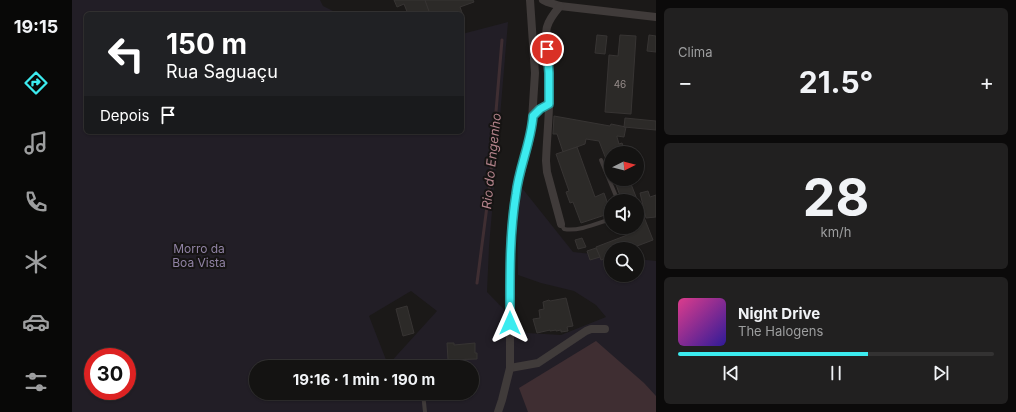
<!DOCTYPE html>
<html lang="pt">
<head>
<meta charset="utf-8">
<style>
  :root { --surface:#141312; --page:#212020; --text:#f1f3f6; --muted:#9d9e9f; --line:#333232; --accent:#3cebef }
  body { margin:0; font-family:Inter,sans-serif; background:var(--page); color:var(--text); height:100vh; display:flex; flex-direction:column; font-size:15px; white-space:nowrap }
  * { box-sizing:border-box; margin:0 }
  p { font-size:13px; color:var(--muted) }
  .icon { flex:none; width:22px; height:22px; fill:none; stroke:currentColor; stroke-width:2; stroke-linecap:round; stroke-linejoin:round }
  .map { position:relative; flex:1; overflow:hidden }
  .drawer { display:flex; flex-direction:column; gap:8px; padding:8px; background:#0b0a0a; width:360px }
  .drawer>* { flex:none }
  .top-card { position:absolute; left:12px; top:12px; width:380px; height:122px; border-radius:6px; box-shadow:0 1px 3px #0004,0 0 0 1px var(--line); background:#202124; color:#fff; overflow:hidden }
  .needle { width:26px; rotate:84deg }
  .controls { position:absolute; left:532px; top:146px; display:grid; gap:8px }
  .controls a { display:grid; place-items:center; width:40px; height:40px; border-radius:50%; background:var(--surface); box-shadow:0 1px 3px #0004,0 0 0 1px var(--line); font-size:20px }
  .speed { position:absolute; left:12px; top:348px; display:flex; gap:8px; font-size:20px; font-weight:700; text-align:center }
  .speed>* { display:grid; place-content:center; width:52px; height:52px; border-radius:50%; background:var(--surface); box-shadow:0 1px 3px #0004,0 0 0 1px var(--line); line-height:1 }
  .speed .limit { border:6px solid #d22; background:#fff; color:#111 }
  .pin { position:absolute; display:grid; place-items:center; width:34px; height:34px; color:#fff; margin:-17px; border:2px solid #fff; border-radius:50%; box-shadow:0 1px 4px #0007 }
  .me { position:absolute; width:44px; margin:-22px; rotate:0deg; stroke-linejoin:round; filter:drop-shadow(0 0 3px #0008) }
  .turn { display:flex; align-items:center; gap:14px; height:84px; padding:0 16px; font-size:18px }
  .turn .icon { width:52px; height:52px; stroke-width:2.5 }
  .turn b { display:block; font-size:28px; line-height:34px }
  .then { display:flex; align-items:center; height:38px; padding:0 16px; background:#0003; gap:8px; font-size:15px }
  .big { font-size:30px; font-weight:700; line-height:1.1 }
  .drawer .widget { flex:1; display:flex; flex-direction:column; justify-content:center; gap:6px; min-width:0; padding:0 14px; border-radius:6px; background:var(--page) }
  .drawer .dial { align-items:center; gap:0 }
  .dial b { font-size:52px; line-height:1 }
  .song { display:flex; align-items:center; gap:12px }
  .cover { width:48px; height:48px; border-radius:6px; background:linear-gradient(135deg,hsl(330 70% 55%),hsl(250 70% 35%)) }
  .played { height:4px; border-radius:2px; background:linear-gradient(90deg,var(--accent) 60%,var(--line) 60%) }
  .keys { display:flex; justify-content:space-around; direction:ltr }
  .heat { display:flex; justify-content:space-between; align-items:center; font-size:22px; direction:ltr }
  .trip { position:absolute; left:177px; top:360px; width:230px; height:40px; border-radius:20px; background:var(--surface); box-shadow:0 1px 3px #0004,0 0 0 1px var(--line); font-weight:700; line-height:40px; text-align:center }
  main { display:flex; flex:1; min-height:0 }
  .menu { display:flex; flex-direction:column; width:72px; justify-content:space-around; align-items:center; background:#080807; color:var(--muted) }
  .menu .icon { width:28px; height:28px }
  .menu .on { color:var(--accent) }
  .menu b { font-size:18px; color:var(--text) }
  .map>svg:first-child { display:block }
</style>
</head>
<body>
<main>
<nav class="menu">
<b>19:15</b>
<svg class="icon on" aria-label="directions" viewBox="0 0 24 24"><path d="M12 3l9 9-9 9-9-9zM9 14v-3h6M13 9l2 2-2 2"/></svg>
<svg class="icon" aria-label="music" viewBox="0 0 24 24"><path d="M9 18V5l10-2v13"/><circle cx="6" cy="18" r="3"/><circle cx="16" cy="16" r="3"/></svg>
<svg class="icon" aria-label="phone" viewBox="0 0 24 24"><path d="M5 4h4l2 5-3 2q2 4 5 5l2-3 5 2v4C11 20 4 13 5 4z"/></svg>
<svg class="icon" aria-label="climate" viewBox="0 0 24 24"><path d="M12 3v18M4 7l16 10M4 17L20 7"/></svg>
<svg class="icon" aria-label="car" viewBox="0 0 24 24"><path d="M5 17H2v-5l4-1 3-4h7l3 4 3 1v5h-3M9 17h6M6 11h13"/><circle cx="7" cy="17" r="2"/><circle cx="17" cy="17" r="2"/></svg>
<svg class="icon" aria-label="filters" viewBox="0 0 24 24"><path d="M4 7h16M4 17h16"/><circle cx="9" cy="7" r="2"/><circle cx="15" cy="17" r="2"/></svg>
</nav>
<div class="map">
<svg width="584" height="412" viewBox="0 0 584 412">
  <rect width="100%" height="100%" fill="#1b1918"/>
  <path fill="#221e26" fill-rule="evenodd" d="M0,0H248L251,6L267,14H14V132H390V34L436,22L417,247L415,292L455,333L489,335L534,317L524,305L502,291L469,283L446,275L445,223L450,188L501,252L539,256V275H565V259L584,261V412H0ZM339,291L365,311L316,365L297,316ZM21,357H55V391H21ZM184,367H400V393H184Z"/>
  <path fill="#3f2e32" d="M524,341L572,383L584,396V412H456L447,388Z"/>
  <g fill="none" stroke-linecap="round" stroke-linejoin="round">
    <path stroke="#3f2e32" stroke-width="3" d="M405,283L418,183L430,40"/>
  </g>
  <g fill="#2c2a28" stroke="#373433">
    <path d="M322,0H353L358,14H336L332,4L325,7Z"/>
    <path d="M353,0H401L402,2L388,7L392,18L390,19V14H358Z"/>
    <path d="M525,35L535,36L533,54L523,53Z"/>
    <path d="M548,35L564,36L559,114L533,112L537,55L546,56Z"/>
    <path d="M577,35L584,36V52L575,51Z"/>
    <path d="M482,116L538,126L539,124L554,127L552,137L545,136V137L547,144L550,143L554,153H539V172L527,141L514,139L513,144L491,152L485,134H481Z"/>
    <path d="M553,118L584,121V130L552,127Z"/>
    <path d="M505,147L523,197L532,193L539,213L509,223L501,202L498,203L494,192L497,191L484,154Z"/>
    <path d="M542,179H557L581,240L557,249H539V256L529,260L524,247L563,232L561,227H565V201H550Z"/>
    <path d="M576,191L578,197L584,195V217L574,218L568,193Z"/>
    <path d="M510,238L514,247L506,249L503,240Z"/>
    <path d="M524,248L528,257L518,260L515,251Z"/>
    <path d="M494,298L501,326L495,327L496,331L489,332V330L484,331V330L478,331V330L465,333L461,319L468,318L467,310L472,309L471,302L477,300L478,301Z"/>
    <path d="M335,306L342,333L331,336L324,309Z"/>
    <path d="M375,343H382V345L403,343V353H405V359L376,360Z"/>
  </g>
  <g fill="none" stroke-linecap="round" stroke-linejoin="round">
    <g stroke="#403b3a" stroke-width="4">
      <path d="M529,160L546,201"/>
      <path d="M489,224L492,229C506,232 526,223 539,219"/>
      <path d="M348,365L349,367"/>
      <path d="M351,393L353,412"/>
    </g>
    <g stroke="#403b3a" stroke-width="8">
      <path d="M471,0L475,2L488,6L584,17"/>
      <path d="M488,6C483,12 477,19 475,27C472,38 477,60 477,72C479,101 475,132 474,161L475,172L489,224"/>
      <path d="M461,116L468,109L477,105"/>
      <path d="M438,368L466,363L514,331L519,329H533"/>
      <path d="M426,412L430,400L438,368V248L440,219L444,192L458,138L460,120L463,73L458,0"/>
    </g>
  </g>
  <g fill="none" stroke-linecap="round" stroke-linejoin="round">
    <g stroke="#27999b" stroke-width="10">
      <path id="route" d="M438,323C438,280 437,237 444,194C447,167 459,143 461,116L468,109L477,104V73L475,49"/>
    </g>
    <use href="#route" stroke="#3cebef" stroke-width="7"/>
  </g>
  <g text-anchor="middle" stroke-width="4" stroke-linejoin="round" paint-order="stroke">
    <g font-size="10" fill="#968c8a">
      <text x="548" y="88">46</text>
    </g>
    <g font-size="12" fill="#9183a5" stroke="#161413">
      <text x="127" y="253">Morro da<tspan x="127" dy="14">Boa Vista</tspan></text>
    </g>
    <g font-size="13" font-style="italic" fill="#b4838b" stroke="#161413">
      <text transform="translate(419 161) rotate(-84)" y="5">Rio do Engenho</text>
    </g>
  </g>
</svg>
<div class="controls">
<a><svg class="needle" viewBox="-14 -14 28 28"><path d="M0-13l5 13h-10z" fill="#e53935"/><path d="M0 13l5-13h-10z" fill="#9d9e9f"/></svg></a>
<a><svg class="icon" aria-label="sound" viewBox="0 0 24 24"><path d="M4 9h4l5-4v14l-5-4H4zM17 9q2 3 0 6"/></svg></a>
<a><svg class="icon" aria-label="search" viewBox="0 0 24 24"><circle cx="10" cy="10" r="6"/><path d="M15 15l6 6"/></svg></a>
</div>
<div class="speed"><div class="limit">30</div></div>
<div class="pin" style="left:475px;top:49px;background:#d93025"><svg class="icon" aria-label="arrive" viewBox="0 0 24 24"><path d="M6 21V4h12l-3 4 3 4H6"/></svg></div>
<svg class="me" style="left:438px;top:323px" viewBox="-20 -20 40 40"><path d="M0-17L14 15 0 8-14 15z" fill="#3cebef" stroke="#fff" stroke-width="4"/></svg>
<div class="trip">19:16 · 1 min · 190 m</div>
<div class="top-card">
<div class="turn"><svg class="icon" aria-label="left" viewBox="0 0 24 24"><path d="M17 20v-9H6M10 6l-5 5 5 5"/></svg><div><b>150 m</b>Rua Saguaçu</div></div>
<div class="then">Depois<svg class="icon" aria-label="arrive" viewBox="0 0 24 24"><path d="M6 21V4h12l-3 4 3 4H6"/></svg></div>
</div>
</div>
<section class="drawer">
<div class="widget"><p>Clima</p>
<div class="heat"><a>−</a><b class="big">21.5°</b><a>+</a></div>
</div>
<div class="widget dial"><b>28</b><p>km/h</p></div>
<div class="widget">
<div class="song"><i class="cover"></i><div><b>Night Drive</b><p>The Halogens</p></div></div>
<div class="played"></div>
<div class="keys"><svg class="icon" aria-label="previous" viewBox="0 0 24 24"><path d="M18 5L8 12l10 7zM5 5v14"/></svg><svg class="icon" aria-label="pause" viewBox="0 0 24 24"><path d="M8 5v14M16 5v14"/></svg><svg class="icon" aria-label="next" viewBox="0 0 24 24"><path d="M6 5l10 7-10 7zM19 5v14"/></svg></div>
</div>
</section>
</main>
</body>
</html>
